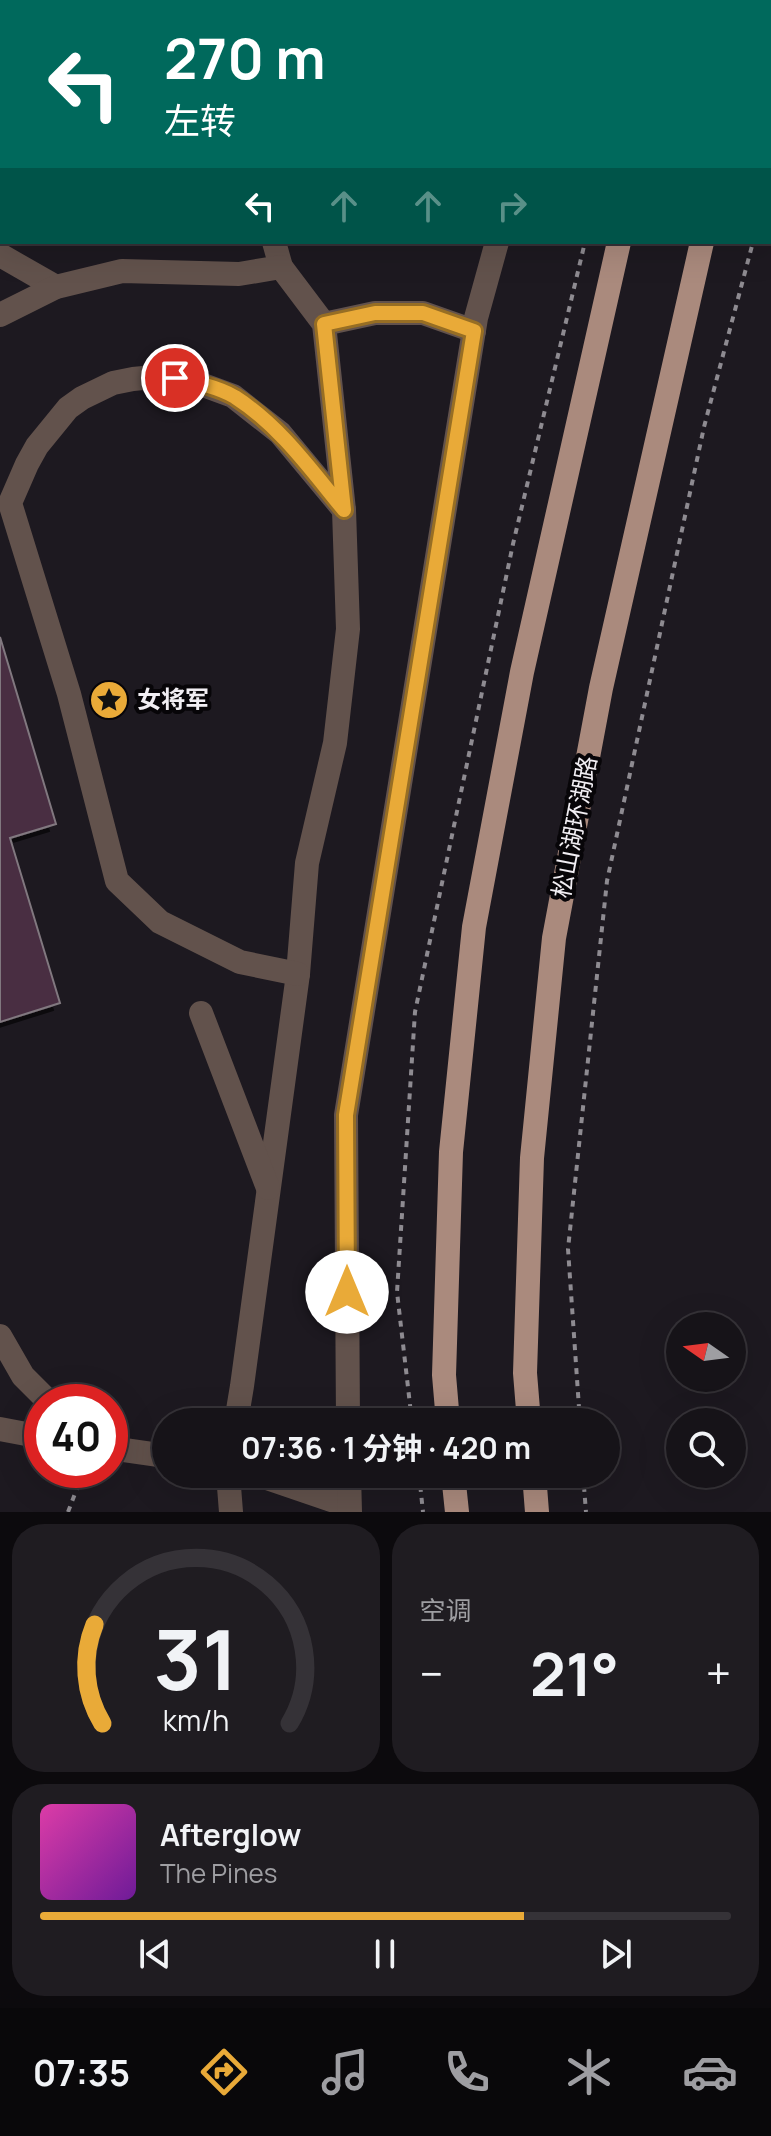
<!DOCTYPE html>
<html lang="zh">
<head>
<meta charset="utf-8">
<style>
  :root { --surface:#161318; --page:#1f1c21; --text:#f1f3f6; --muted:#9e9ea2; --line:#353237; --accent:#e9aa38 }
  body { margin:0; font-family:Manrope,"Noto Sans SC",sans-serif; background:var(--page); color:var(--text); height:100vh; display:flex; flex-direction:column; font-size:30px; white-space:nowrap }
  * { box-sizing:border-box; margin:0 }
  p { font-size:26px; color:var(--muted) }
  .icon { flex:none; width:44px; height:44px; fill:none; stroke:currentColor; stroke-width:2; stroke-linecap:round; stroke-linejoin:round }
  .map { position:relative; height:1512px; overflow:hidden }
  .details { display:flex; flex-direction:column; gap:12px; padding:12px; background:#0c0a0d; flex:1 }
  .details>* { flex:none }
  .guide { position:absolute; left:0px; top:0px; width:772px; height:244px; box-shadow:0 8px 32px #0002,0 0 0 2px var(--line); background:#00695c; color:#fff; overflow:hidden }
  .needle { width:52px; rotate:284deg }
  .fabs { position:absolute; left:666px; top:1312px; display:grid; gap:16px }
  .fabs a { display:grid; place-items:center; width:80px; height:80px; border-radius:50%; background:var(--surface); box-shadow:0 8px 32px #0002,0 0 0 2px var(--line); font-size:40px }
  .speed { position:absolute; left:24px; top:1384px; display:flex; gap:16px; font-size:40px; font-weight:700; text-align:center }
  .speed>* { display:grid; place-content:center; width:104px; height:104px; border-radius:50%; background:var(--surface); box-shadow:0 8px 32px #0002,0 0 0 2px var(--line); line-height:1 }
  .speed .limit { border:12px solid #d22; background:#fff; color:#111 }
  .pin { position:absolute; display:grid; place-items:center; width:68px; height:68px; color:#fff; margin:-34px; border:4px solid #fff; border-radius:50%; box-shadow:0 2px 8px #0007 }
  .me { position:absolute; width:88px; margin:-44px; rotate:0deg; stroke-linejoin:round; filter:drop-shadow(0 0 6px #0008) }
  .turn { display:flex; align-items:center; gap:28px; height:168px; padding:0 32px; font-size:36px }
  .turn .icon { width:104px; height:104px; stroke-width:2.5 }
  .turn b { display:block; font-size:56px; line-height:68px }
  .lanes { display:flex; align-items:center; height:76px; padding:0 32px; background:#0003; justify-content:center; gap:40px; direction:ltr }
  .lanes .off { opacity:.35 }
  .big { font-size:60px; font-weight:700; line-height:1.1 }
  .details .card { flex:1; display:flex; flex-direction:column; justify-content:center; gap:12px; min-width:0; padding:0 28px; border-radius:32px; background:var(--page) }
  .details .dial { align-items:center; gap:0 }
  .dial svg { height:208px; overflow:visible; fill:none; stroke:var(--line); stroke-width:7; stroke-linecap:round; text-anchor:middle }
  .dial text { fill:var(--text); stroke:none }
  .song { display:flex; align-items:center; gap:24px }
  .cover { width:96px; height:96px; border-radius:12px; background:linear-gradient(135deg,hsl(320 70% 55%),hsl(280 70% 35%)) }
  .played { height:8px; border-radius:4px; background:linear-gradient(90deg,var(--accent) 70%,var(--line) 70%) }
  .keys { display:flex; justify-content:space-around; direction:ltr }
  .heat { display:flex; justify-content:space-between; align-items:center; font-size:44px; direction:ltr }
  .details .tiles { flex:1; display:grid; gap:12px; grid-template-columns:1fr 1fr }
  .card:last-child { grid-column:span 2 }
  .trip { position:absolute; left:152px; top:1408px; width:468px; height:80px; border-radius:40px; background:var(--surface); box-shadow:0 8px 32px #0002,0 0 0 2px var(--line); font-weight:700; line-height:80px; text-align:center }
  .tabs { display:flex; height:128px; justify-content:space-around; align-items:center; background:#09080a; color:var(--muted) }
  .tabs .icon { width:56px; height:56px }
  .tabs .selected { color:var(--accent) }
  .tabs b { font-size:36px; color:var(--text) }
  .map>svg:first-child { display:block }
</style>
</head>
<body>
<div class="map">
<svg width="771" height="1512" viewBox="0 0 771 1512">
  <defs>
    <filter id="shadow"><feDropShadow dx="-7" dy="7" stdDeviation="0" flood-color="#0009"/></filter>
  </defs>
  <rect width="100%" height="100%" fill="#1d1920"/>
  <path fill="#482e43" stroke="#81787f" stroke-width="2" filter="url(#shadow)" d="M0,637L56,824L10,838L60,1003L0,1022Z"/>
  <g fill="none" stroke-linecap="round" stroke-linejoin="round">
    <g stroke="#8e8b91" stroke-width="4" stroke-dasharray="6 6" stroke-linecap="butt">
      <path d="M587,0V2"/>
      <path d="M770,176L771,172"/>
      <path d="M412,1422L397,1292L415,1012L513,544L585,242"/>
      <path d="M580,1422L568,1249L607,881L704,427L753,242"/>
      <path d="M419,1474L423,1512"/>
      <path d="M583,1474L586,1512"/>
      <path d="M68,1512L84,1470"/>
    </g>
    <g stroke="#62524c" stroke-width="24">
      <path d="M271,0L274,2"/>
      <path d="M550,2V0"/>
      <path d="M274,242L281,267"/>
      <path d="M0,255L56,287"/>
      <path d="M0,315L56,287L122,271L239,274L281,267L324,324L344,510L348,629L335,743L307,863L298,974L242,1386L236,1422"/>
      <path d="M324,324L375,313H423L474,331"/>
      <path d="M298,974L240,962L160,922L117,881L69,694L10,503L27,464L37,446L68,408L82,398L113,383L133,379L154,377L175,378L195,382L233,396L280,433L344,510"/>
      <path d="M201,1013L268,1188"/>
      <path d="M0,1336L23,1376L49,1402"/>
      <path d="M348,1422L346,1115L476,318L497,242"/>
      <path d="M0,1429L42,1437"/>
      <path d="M110,1448L166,1456"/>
      <path d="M228,1474L231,1512"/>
      <path d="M255,1474L349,1506"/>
      <path d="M349,1474L350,1512"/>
    </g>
    <g stroke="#aa8a7d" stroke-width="24">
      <path d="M655,2V0"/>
      <path d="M736,2L737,0"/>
      <path d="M448,1422L444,1375L451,1152L474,927L522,672L619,242"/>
      <path d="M529,1422L525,1373L532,1158L554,938L601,688L702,242"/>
      <path d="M453,1474L457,1512"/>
      <path d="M534,1474L537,1512"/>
    </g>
  </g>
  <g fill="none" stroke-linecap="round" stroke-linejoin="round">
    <g stroke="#976e24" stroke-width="20">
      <path id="route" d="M175,378C194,382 218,387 235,397C280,426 311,470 344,510L324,324L375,313H423L474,331L346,1115L347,1292"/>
    </g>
    <use href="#route" stroke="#e9aa38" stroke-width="14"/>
  </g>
  <defs>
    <g id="sight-disc" transform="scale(2)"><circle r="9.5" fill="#e9aa38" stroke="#070508"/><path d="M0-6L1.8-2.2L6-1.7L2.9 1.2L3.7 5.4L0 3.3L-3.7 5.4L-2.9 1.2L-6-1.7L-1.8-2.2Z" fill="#111"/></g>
  </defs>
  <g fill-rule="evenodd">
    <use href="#sight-disc" x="109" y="700"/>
  </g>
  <g text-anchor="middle" stroke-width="8" stroke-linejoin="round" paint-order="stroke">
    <g font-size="24" font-weight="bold" fill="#f1eef3" stroke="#070508" text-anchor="start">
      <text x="137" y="708">女将军</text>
    </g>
    <g font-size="24" fill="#f1eef3" stroke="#070508">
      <text transform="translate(575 827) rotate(-79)" y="8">松山湖环湖路</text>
    </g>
  </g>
</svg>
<div class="fabs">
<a><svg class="needle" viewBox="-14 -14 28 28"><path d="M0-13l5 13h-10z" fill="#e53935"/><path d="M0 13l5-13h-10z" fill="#9e9ea2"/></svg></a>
<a><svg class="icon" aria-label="search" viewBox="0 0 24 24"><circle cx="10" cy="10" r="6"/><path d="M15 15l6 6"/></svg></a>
</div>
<div class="speed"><div class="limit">40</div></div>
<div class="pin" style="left:175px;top:378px;background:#d93025"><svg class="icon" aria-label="arrive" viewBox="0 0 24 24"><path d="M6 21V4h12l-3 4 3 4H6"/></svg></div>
<svg class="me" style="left:347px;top:1292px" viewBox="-20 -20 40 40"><circle r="19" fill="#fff"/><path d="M0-13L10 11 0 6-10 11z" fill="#e9aa38"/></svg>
<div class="trip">07:36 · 1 分钟 · 420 m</div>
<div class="guide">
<div class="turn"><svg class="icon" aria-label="left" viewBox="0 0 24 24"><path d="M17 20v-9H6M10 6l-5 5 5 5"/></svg><div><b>270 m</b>左转</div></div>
<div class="lanes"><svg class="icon" aria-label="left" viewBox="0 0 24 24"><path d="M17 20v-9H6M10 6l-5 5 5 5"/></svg><svg class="icon off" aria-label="ahead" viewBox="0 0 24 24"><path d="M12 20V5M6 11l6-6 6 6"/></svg><svg class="icon off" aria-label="ahead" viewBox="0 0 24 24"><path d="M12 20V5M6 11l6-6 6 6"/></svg><svg class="icon off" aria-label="right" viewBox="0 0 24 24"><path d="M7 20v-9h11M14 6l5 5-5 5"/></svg></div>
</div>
</div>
<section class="details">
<div class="tiles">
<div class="card dial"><svg viewBox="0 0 100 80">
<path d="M14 69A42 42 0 1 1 86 69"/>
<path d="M14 69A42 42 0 0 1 11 31" stroke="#e9aa38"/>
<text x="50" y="56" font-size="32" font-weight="700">31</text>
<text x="50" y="72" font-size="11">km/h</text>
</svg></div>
<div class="card"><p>空调</p>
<div class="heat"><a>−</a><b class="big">21°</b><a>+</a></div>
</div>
<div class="card">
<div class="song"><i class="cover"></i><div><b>Afterglow</b><p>The Pines</p></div></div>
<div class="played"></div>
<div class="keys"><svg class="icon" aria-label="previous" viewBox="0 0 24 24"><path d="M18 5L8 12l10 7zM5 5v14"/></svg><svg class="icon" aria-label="pause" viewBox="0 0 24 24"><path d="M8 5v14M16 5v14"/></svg><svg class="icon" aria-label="next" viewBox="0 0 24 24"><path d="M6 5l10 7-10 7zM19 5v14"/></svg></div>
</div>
</div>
</section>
<nav class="tabs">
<b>07:35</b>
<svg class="icon selected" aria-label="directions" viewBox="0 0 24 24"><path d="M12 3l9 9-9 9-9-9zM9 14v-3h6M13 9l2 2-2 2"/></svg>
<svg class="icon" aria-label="music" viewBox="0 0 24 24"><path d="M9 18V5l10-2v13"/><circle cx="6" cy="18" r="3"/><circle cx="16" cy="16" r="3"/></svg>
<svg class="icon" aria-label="phone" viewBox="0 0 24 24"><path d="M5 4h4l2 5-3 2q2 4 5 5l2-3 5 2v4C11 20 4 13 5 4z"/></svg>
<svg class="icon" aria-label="climate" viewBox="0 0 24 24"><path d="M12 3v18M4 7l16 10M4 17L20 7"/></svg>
<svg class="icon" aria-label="car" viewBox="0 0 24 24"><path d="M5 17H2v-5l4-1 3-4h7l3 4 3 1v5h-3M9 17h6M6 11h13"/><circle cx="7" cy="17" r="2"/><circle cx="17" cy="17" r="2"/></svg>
</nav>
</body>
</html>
